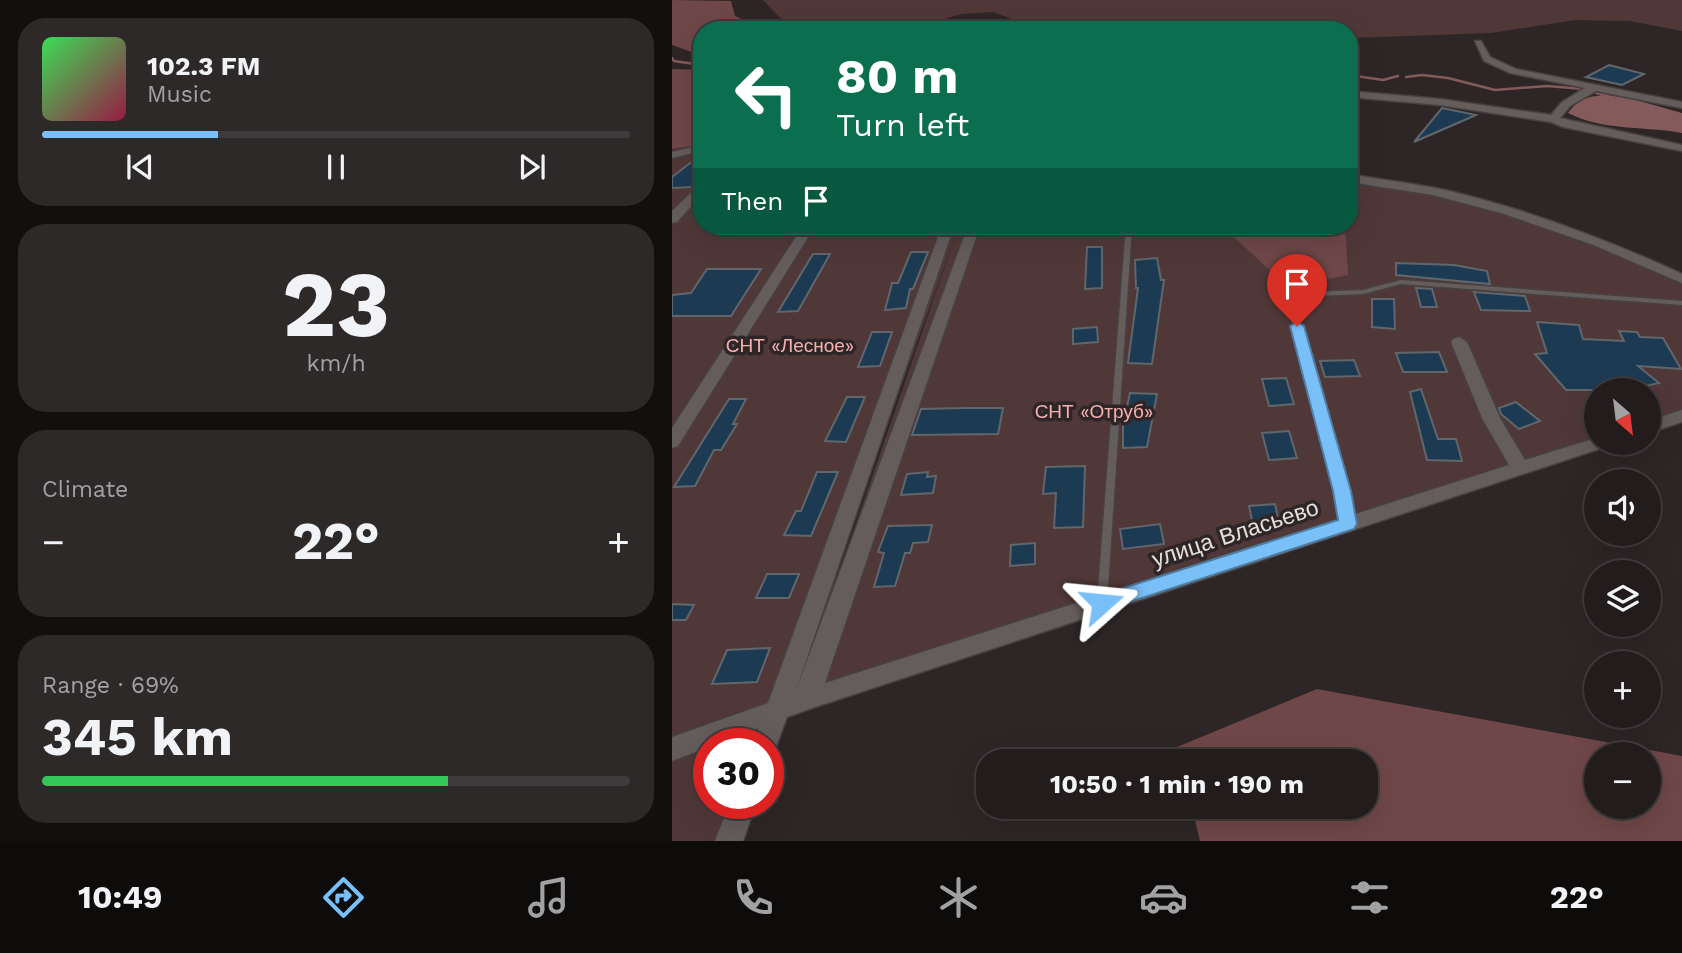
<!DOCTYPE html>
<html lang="en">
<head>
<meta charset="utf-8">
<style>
  :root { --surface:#221c1c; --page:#2e2929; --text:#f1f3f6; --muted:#a2a1a3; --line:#3f3a3b; --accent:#79bff8 }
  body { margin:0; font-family:"Work Sans",sans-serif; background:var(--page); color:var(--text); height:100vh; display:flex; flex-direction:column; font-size:26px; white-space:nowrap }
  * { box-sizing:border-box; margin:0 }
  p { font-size:23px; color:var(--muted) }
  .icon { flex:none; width:38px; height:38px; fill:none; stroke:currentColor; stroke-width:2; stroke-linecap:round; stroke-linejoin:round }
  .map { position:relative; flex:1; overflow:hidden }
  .drawer { display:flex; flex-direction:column; gap:18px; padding:18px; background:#130f0f; width:672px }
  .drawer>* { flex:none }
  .guide { position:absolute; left:21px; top:21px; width:665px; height:214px; border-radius:28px; box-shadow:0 7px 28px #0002,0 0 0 2px var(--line); background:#0b6e4f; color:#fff; overflow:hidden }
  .needle { width:46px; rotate:152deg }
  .fabs { position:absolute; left:912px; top:378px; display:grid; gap:14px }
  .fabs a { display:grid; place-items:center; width:77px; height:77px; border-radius:50%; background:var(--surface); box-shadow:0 7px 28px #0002,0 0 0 2px var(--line); font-size:35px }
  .speed { position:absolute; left:21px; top:728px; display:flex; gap:14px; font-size:35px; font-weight:700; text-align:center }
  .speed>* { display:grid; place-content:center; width:91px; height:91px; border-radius:50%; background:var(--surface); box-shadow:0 7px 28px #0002,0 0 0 2px var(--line); line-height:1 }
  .speed .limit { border:10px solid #d22; background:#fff; color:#111 }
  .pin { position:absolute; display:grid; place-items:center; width:60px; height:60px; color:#fff; margin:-72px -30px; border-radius:50% 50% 50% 0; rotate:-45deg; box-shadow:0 0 7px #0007 }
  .pin .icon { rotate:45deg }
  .me { position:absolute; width:77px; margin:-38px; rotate:72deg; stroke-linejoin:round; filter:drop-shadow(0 0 5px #0008) }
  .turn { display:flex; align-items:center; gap:24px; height:147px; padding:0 28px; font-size:32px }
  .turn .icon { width:91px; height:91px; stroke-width:2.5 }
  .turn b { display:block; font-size:49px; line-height:60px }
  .then { display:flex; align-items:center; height:66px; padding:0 28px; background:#0003; gap:14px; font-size:26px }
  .big { font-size:52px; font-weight:700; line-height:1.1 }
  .drawer .widget { flex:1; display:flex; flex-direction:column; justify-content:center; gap:10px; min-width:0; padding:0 24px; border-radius:28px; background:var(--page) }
  .drawer .dial { align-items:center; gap:0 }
  .dial b { font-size:91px; line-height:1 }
  .song { display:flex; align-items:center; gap:21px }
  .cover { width:84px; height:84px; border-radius:10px; background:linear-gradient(135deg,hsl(130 70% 55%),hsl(340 70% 35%)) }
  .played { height:7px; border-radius:4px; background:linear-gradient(90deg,var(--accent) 30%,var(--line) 30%) }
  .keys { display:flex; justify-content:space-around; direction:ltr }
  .heat { display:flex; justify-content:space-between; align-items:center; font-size:38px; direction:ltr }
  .charge { height:10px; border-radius:5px; background:linear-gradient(90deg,#34c759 69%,var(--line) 0) }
  .trip { position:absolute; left:304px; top:749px; width:402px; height:70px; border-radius:28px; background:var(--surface); box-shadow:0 7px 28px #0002,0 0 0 2px var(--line); font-weight:700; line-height:70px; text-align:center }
  .tab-bar { display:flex; height:112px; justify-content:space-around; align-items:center; background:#0e0b0b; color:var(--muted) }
  .tab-bar .icon { width:49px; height:49px }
  .tab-bar .active { color:var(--accent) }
  .tab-bar b { font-size:32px; color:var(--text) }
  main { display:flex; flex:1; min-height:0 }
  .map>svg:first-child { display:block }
</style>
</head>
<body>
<main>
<section class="drawer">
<div class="widget">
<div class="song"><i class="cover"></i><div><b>102.3 FM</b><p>Music</p></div></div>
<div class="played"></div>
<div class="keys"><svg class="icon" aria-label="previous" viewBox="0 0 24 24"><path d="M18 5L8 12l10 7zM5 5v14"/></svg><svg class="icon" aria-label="pause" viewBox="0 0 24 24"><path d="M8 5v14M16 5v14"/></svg><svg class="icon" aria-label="next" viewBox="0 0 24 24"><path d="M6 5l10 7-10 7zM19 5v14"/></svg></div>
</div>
<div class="widget dial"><b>23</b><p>km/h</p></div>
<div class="widget"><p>Climate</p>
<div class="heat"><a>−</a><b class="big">22°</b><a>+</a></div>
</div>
<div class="widget"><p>Range · 69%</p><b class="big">345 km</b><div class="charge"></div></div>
</section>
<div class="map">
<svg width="1010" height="841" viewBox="0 0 1010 841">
  <rect width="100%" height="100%" fill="#2e2626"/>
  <g fill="#513838">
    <path d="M91,0H1010V31L958,21L903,20L819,33L677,38V30H369L321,12L290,14L253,24L198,29L144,28L110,20Z"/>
    <path d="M30,144V226H677V178L823,208L1010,277V416L977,427L976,390H924V443H927L123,700L284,234L96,756V744H37V803H79L66,841H0V150L9,146Z"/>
  </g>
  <g fill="#6f4748" fill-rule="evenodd">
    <path d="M0,0L59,1L63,16L94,30H30L28,55L0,45Z"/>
    <path d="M0,69L30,70V144L0,149Z"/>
    <path d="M550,226H664L674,236L676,275L634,283L606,278Z"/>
    <path d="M645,689L1010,756V841H528L520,807H695V761H509L505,747ZM924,754H976V807H924Z"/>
  </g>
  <path fill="#855a5b" d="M935,95L957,98L1010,113V133C973,126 931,131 896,113C907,98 917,96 935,95Z"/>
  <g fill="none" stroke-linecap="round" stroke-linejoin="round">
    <g stroke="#855a5b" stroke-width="2.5">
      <path d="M0,58L2,61L30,65"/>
      <path d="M677,75L711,80L726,76"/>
      <path d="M734,77L750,75L776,78L823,90L875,86L912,89"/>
      <path d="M924,93L935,95"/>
    </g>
    <path stroke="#855a5b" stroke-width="3.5" d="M929,94L935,95"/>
  </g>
  <g fill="#1c3b53" stroke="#60666b" stroke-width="2">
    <path d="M937,65L972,74L950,85L914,77Z"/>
    <path d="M770,108L804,115L742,142Z"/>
    <path d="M30,154V176L20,187L0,188V177Z"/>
    <path d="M415,247H430V288L413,289Z"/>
    <path d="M239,252H256L241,289H238L234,308L213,310L220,283H226Z"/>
    <path d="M141,254H158L126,311L106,312Z"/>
    <path d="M485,258L489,280H492L480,364L456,363L466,288H464L463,260Z"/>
    <path d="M724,263L782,265L815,271L818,284L724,275Z"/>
    <path d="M35,269H89L59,316H0V295L19,293Z"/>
    <path d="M744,288L760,289L765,307H749Z"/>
    <path d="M802,292L853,296L858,311L809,310Z"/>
    <path d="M700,299H722L723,329L700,327Z"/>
    <path d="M865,322L907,325L911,339L952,341L947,331L965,332L968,337L991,338L1009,369L966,366L987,383L956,390H894L863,354L875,353Z"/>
    <path d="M425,327L426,342L401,344V329Z"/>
    <path d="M200,332H220L208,366L186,367Z"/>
    <path d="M767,352L775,372H731L724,353Z"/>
    <path d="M682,360L688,376L653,377L648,361Z"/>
    <path d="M614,378L622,404L597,406L590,379Z"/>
    <path d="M749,389L766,439H784L790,461L755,460L738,392Z"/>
    <path d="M458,393L485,394L475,447L451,448V425Z"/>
    <path d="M175,397H193L174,442L153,441Z"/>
    <path d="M57,399H74L61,424H65L49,450H42L23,486L2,487Z"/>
    <path d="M844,402L868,421L847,429L829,414L827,408Z"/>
    <path d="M293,408H331L326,434L240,435L249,409Z"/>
    <path d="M617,431L625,458L597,460L590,433Z"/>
    <path d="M413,466L411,527L382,528L384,493L371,494L374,467Z"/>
    <path d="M145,472H166L139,536L112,535L124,511H129Z"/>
    <path d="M256,472L255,477L264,476L261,493L229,495L235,474Z"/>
    <path d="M603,504L607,523L581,525L577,506Z"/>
    <path d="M488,524L492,544L451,549L448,529Z"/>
    <path d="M260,525L256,542L241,543L238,553H233L223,586L202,587L212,553L206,552L216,526Z"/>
    <path d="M363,543V564L338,566L339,545Z"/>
    <path d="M95,574H127L117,598H84Z"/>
    <path d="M0,604L22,605L14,620H0Z"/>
    <path d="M98,648L85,682L40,684L55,650Z"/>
  </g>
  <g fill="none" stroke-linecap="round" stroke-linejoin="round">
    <g stroke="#474141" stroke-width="3">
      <g id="lane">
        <path d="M454,226H460L435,603L434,606L430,607L426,606L425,603Z"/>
        <path d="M729,280L1010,301V305L729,284L691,294L621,297L675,491L681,524L680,527H672L671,524L665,491L613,295L617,293L691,290Z"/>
      </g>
    </g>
    <g stroke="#474141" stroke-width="3">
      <g id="street">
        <path d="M803,41H809L818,57L844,69L1010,102V108L924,91L898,106L888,118L1010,145V151L891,127L879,122L768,105L677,97V91L768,99L879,115L890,102L913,88L838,73L812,61Z"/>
        <path d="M30,145V151L0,158V152Z"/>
        <path d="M677,174C709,180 741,183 773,190C854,209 934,239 1010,274V283L919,244L829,213L761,195L677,182Z"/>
        <path d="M30,182V194L5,222L0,223V211Z"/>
        <path d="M131,226H143L6,446L0,448V428Z"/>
        <path d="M270,226H282L123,693L296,226H308L153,683L837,465L810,418L779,342L781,339L787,337L795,342L828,418L853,460L924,438V443H936L933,447L137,709L115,717L102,752L96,754V744H81L86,728L45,744H37V747L0,761V737L96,703Z"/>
        <path d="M1010,410V422L976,433V421Z"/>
        <path d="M58,803H84L71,841H43Z"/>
      </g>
    </g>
    <use href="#lane" fill="#655c5c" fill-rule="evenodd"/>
    <use href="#street" fill="#655c5c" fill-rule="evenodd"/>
  </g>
  <path fill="#79bff8" stroke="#4f7ca1" stroke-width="2" d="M625,322L632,326L679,491L685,524L682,529L430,611L423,608L420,603L423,597L666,520L661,491L618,326Z"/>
  <g text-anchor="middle" stroke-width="7" stroke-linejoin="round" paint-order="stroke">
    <g font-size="19" fill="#f8afb0" stroke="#2e2626">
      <text x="118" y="352">СНТ «Лесное»</text>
      <text x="422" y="418">СНТ «Отруб»</text>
    </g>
    <g font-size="23" fill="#e4dede" stroke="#2e2626">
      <text transform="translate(563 533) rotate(-18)" y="8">улица Власьево</text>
    </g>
  </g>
</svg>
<div class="fabs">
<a><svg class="needle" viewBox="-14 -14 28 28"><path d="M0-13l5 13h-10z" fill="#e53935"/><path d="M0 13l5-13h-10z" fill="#a2a1a3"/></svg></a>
<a><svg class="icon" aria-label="sound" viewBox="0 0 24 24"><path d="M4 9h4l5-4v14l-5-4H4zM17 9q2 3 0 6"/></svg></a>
<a><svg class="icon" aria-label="layers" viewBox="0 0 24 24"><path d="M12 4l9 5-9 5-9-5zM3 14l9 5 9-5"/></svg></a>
<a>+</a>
<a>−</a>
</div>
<div class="speed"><div class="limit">30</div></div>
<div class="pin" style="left:625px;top:326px;background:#d93025"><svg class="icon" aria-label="arrive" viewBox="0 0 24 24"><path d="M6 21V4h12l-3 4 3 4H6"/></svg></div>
<svg class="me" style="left:430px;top:603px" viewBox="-20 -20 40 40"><path d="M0-17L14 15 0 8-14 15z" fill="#79bff8" stroke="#fff" stroke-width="4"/></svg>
<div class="trip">10:50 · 1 min · 190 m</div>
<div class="guide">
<div class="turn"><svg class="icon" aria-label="left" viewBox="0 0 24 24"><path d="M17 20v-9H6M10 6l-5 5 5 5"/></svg><div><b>80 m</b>Turn left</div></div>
<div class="then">Then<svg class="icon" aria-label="arrive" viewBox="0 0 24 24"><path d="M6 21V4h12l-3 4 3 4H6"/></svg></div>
</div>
</div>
</main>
<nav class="tab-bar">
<b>10:49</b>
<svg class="icon active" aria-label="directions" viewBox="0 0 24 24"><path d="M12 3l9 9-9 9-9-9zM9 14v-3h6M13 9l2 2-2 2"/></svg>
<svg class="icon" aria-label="music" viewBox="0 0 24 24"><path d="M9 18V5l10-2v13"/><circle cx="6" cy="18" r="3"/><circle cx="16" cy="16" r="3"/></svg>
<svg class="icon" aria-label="phone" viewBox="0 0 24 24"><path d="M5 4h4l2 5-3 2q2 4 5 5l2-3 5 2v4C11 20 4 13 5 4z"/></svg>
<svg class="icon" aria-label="climate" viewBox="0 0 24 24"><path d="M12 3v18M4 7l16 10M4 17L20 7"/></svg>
<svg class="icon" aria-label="car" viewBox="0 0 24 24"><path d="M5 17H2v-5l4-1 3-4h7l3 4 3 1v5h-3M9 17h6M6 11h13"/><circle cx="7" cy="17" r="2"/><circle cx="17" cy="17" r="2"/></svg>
<svg class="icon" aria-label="filters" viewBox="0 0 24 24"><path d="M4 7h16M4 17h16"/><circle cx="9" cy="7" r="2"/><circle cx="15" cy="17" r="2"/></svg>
<b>22°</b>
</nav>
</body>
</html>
